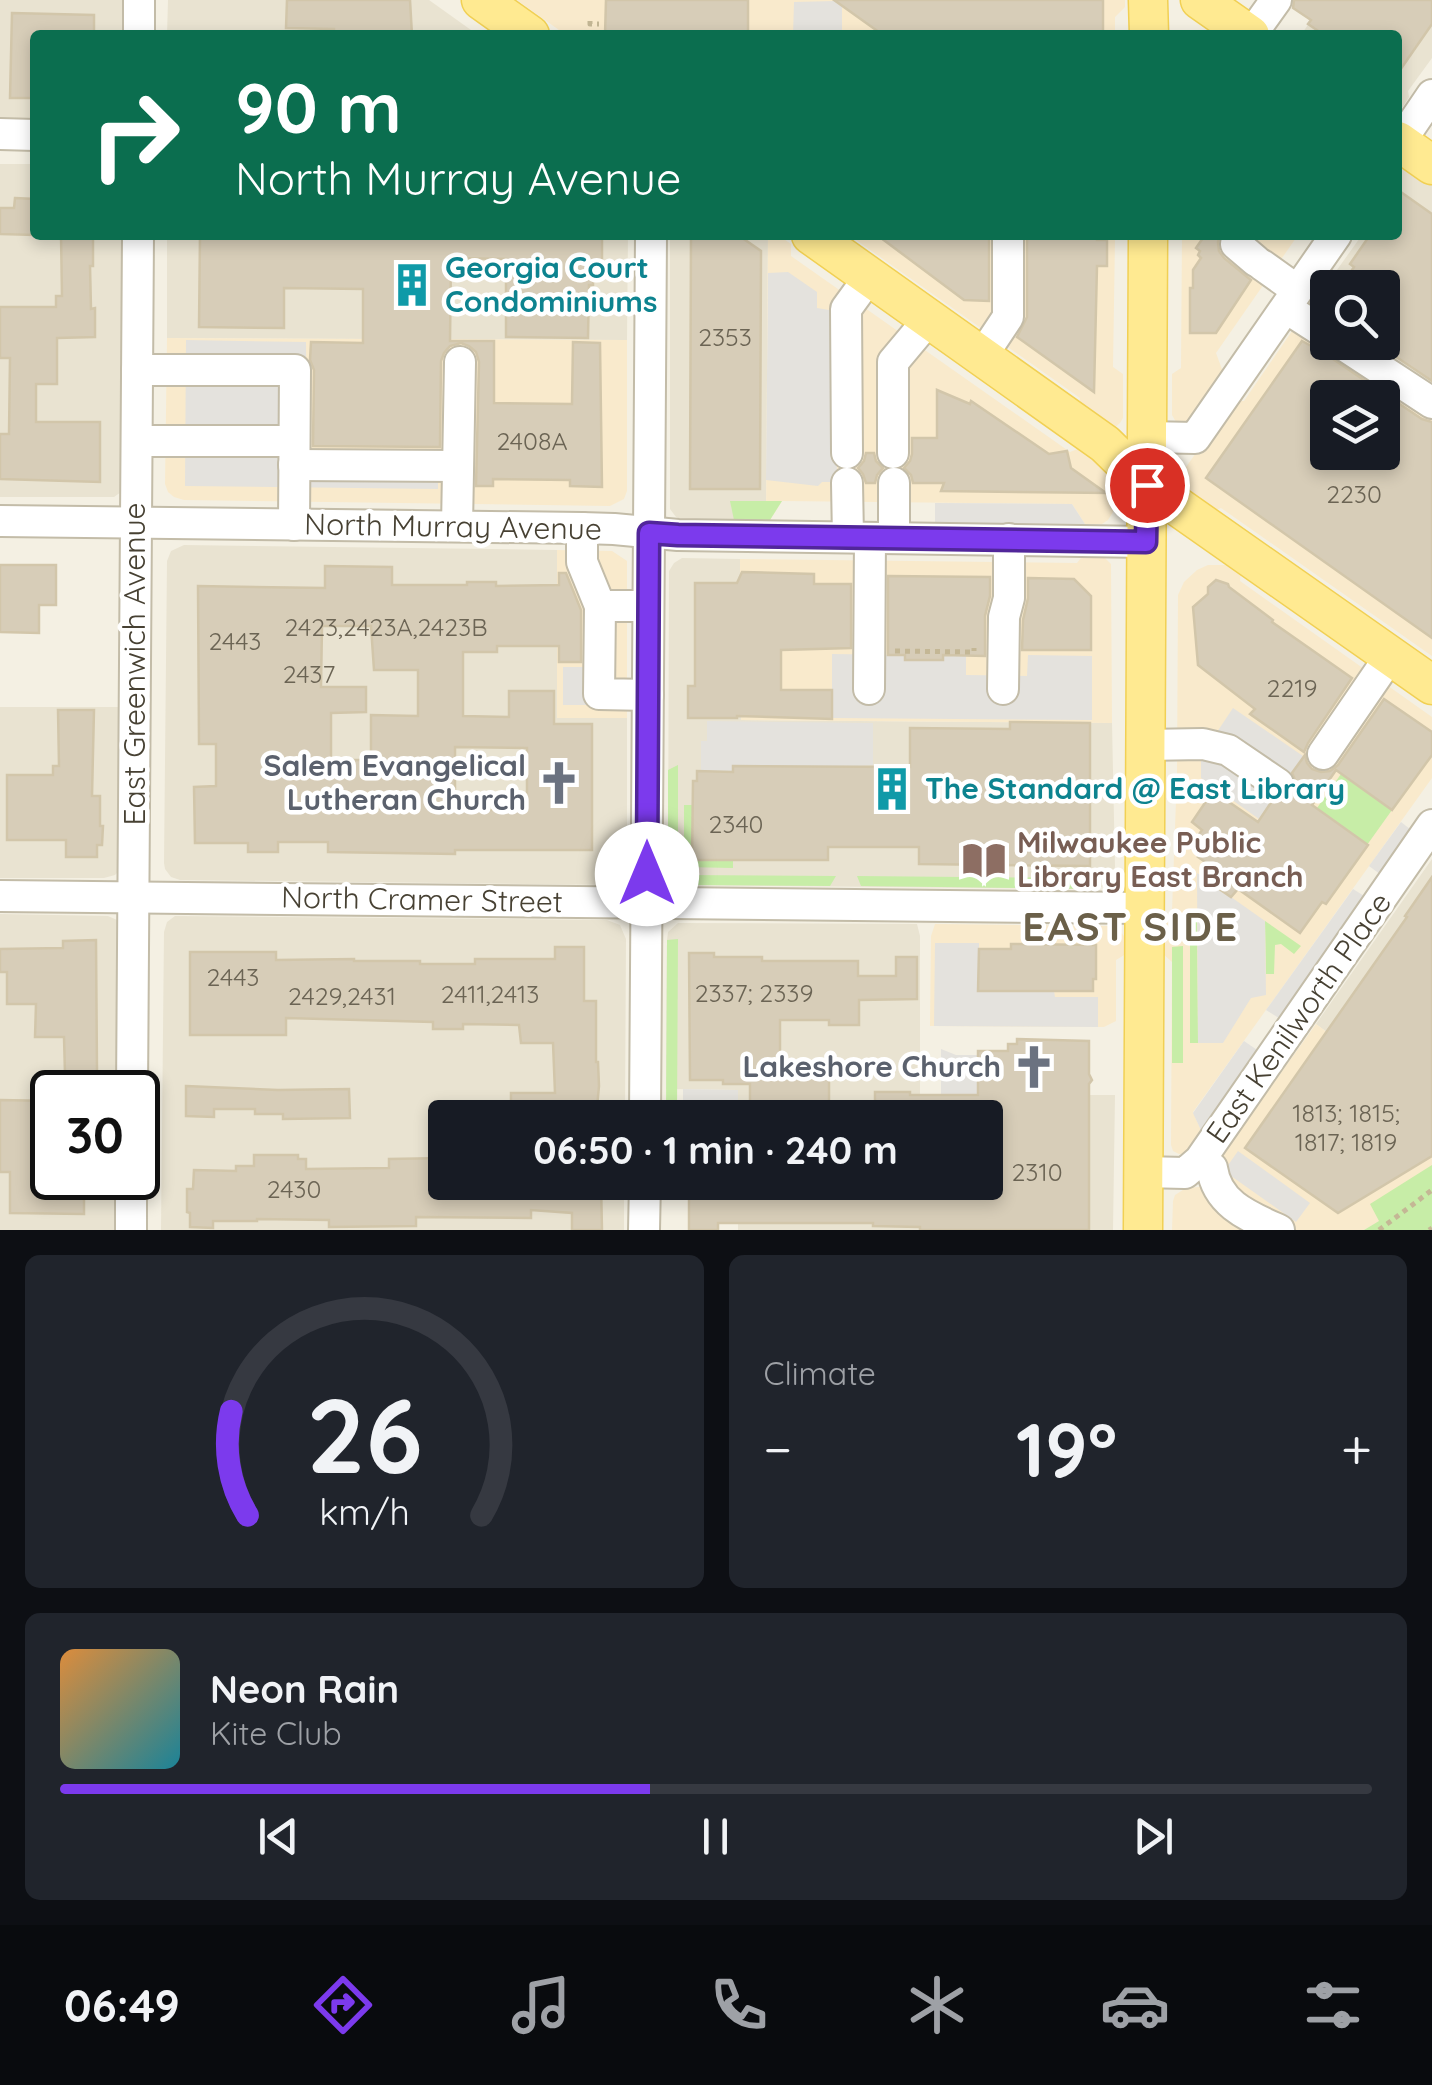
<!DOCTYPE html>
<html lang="en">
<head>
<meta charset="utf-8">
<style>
  :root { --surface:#171b24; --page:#20242c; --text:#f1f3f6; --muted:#9ea1a6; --line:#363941; --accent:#7c3aed }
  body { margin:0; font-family:Quicksand,sans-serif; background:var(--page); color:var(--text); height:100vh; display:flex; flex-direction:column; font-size:38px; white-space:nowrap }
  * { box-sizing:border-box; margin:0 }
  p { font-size:32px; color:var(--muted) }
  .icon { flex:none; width:55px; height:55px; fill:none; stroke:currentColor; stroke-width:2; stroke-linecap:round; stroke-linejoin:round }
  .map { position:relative; height:1230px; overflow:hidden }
  .panel { display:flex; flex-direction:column; gap:25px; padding:25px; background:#0d0f14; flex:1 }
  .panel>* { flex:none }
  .guide { position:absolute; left:30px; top:30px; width:1372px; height:210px; border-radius:10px; box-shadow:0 5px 15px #0003; background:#0b6e4f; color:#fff; overflow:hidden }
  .fabs { position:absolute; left:1310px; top:270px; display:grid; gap:20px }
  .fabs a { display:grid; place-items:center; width:90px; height:90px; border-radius:10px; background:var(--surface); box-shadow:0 5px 15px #0003; font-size:50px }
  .speed { position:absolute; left:30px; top:1070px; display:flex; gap:20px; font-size:50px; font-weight:700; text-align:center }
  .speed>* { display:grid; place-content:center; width:130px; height:130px; border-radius:50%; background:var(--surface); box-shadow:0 5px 15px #0003; line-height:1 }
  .speed .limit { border:5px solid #111; border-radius:15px; background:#fff; color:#111 }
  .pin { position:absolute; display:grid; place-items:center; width:85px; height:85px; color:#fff; margin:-42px; border:5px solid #fff; border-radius:50%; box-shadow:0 2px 10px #0007 }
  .me { position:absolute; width:110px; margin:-55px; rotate:0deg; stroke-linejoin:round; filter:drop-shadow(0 0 8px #0008) }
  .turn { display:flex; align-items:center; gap:35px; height:210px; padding:0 40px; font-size:45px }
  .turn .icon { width:130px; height:130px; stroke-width:2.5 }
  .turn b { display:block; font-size:70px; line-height:85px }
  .big { font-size:75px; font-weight:700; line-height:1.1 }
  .panel .tile { flex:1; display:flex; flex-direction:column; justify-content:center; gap:15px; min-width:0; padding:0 35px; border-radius:15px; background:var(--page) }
  .panel .dial { align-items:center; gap:0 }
  .dial svg { height:260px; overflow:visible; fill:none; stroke:var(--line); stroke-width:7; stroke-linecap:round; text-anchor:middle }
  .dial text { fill:var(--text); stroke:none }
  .song { display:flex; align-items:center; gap:30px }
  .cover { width:120px; height:120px; border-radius:15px; background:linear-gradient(135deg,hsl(30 70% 55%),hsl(190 70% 35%)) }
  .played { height:10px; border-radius:5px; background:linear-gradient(90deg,var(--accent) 45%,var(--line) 45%) }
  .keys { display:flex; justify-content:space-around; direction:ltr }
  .heat { display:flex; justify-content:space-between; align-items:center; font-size:55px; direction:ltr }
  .panel .tiles { flex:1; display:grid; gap:25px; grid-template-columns:1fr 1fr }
  .tile:last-child { grid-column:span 2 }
  .trip { position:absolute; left:428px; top:1100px; width:575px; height:100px; border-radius:10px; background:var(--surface); box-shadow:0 5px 15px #0003; font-weight:700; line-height:100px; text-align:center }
  .menu { display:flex; height:160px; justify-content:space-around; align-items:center; background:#090b0e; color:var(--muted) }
  .menu .icon { width:70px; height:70px }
  .menu .active { color:var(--accent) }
  .menu b { font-size:45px; color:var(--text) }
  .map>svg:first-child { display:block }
</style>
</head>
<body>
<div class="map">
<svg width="1432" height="1230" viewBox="0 0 1432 1230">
  <rect width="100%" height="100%" fill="#f4f0e3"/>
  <g fill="#e9e3d1">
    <path d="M0,0H126V35H35V125L0,124Z"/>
    <path d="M168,0H429L478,35H167Z"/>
    <path d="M1325,0H1432V58L1408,91L1409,97L1402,108L1398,110V35H1301Z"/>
    <path d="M0,164H35V235H126L124,484L121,492L114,497H0Z"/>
    <path d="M1403,168L1413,169L1432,183V395L1357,343L1382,342V288H1328L1327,322L1309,309L1362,235H1398V171Z"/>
    <path d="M167,235H628L627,340L167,338Z"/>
    <path d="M670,235H768L766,520H682L676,517L670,509Z"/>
    <path d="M184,545L557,550V717L627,718V867L625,877L612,885L180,880L171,877L165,869L164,863L167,561L171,551Z"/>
    <path d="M682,558L740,559L741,720L1112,723L1115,867L1109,882L1098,889L678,885L673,882L668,873L669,571L674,563Z"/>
    <path d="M0,707H124L120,870L115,875L104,878H0Z"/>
    <path d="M1432,859V1110L1316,1024Z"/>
    <path d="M0,914L108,916L117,920L120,924V1092H52V1178H120V1230H0Z"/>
    <path d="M175,916L607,920L620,925L626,939L625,1117L445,1118V1182L624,1183V1230H161L164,932L167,922Z"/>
    <path d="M678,923L917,924L920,936V1095H1115L1113,1230H738V1183L985,1182V1118L738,1117V1090L666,1089L667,940L668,932Z"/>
  </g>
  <g fill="#f9eacc" fill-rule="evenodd">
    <path d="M517,0H1125V7L1115,17V35H566Z"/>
    <path d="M768,235H778L791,244V256L1070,452L1080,448L1108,470L1113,477V512L1108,520L1102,524H1085L1072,504L782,501L770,520H766Z"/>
    <path d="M849,235H1119L1115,239L1113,367L1123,374V418L1120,423L1113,429L1079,409L1080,398Z"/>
    <path d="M1182,235H1298L1216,353L1223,372L1195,420L1183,425L1176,422L1172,415V374L1181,368Z"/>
    <path d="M1301,318L1432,395V656L1221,508L1211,512L1182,490L1180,485L1181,474L1233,401H1244ZM1328,398H1382V452H1328Z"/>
    <path d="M167,338L627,340V491L624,499L610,506L184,500L174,497L168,492L165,484Z"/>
    <path d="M557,550L612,551L627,561V718H557Z"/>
    <path d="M1084,554L1104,557L1111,564L1112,723L741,720L740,559L1077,563Z"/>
    <path d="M1208,565H1226L1241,571L1240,581L1432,717V778L1193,1112L1200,1128L1201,1137L1185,1154H1179L1173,1151L1171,1145L1172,962L1162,953V921L1172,911L1177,773L1178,595L1184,582L1197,570Z"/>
    <path d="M935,924L1110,926L1118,929L1124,936L1126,954L1116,960V1021L1104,1027L930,1026L931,936Z"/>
    <path d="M1316,1024L1432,1110V1180L1380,1221L1364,1230H1172L1173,1201L1175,1195L1186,1188L1199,1187Z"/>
  </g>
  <g fill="#c7eda7">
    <path d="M730,501H782L770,520H734Z"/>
    <path d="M678,765V866H668V770Z"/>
    <path d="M1341,774L1392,810L1367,845L1317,808Z"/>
    <path d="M684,805H693V837L733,860V868L684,867Z"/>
    <path d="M683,875L836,876L830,886L683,885Z"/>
    <path d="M857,876L1091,878L1092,889L861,886Z"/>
    <path d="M1190,914H1197L1198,1043H1190Z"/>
    <path d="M1265,921L1301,946L1294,954L1281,944L1275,945L1274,974H1266Z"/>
    <path d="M678,939L677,1117L666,1116L667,940Z"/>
    <path d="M1183,946V1063H1172V947Z"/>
    <path d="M1432,1165V1230H1364L1379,1221L1370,1204Z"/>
  </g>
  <g fill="#e4e2dd">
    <path d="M835,1L842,6V35H793L794,2Z"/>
    <path d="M788,272L817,292V308L835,311L837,482H822L818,486L766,480L768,273Z"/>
    <path d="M186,340L306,342L307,456L438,459V489L185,486Z"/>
    <path d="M935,503L1072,504L1085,524L935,523Z"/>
    <path d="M832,654L905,655L906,660H942L943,655L966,656V675L1027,676L1028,655L1092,656V720L832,718Z"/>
    <path d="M563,667H587L609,705H563Z"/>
    <path d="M1233,708L1303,756L1259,819L1201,778V756Z"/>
    <path d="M707,721L873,723V765L859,766V780L701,779V741H707Z"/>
    <path d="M1401,822L1415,833L1384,877L1369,866Z"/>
    <path d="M1197,873L1265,921L1266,995L1251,998L1223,1043H1198Z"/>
    <path d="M1353,889L1369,899L1282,1020L1266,1010Z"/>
    <path d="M935,943H979V991H1054L1055,997H1098V1027L934,1026Z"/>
    <path d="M1244,1041L1260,1052L1201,1136L1200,1128L1193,1113Z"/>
    <path d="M941,1049L956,1055H978V1095H941Z"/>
    <path d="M683,1089L738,1090V1117H683Z"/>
    <path d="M1238,1151L1310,1203L1296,1222L1224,1171Z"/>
  </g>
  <g fill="#d7cdb8" stroke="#d2c6aa" stroke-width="2.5" fill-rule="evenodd">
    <path d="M287,0H410L412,35H334V29L286,28Z"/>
    <path d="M606,0H748V35H605Z"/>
    <path d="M834,0H1103V35H883Z"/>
    <path d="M1294,0H1432V24L1398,73V35H1324L1308,24L1311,20L1293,8Z"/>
    <path d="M12,13L94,15V35H35V98H10Z"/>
    <path d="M1398,190L1432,214V381L1374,342H1382V288H1340L1354,267L1350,264L1370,235H1398Z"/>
    <path d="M15,198L35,199V235L0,234V208H14Z"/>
    <path d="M61,235H93V266H90L91,309L95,308V337L57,338V384H36V422H100V482L0,479V434H9L10,358H0V307H56V296H62Z"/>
    <path d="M200,235H602V260H593V285H589L588,338L506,337V259L451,258L450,341H494V403L572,404L573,342L600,343L602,487L570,486V480L493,479V486H476L479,362L476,352L469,346L461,343L450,346L444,353L441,361L440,447L313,446L314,370L310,360L311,342L363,343V289L284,288V328L199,327Z"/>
    <path d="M691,235H738L761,251L760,489H690Z"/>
    <path d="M877,235H989V301L964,300Z"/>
    <path d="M1027,235H1097V240H1107V266H1097L1094,392L1017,337L1027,317Z"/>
    <path d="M1205,235H1220L1218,242L1219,251L1224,258L1251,280L1216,333H1190V288H1193V270L1201,258L1198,255L1200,251L1196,248Z"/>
    <path d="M1302,341L1324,353L1422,419L1432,422V638L1206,478ZM1328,398H1382V452H1328Z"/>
    <path d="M937,390L970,404L971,401L1049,454L1067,451L1071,468L1106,493L941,491L944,483H913L911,475L904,468L910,461L912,454V438H937Z"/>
    <path d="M866,453H874L876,461L883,468L877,475L875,483H866L863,474L858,468L864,461Z"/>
    <path d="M0,565H56V605H39V633L0,632Z"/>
    <path d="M325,566L392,567V585H467V582H496V586L559,585V573H566L581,610V662H559V646H497V652H463V716L509,717V691H554V724H592V850H455V854L328,852V842H278V852H248V843H195L194,787L216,786V744H199L198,586L325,588ZM322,626H371L374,670H418V716L371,715V760H331V713L366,712V687H321ZM455,747L527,748V810H455Z"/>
    <path d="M742,572L814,574V584H851V648L781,650V690H832V719L737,716V718H688V686H695V583H737Z"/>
    <path d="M888,576L990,577V596L985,616V656L943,655V660H905V655H888Z"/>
    <path d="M1028,578L1074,579L1091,596V650H1022L1023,620L1028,598Z"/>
    <path d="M1216,580L1228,584L1229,587L1273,620L1272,622L1352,678L1308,743L1304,752L1250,714L1255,709L1198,665L1193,607L1208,594V587Z"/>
    <path d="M1384,699L1432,732V755L1392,810L1336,770L1312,805L1368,845L1326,904L1322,902L1300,933L1238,889L1231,897L1212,884L1221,873L1198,857L1201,853L1191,846L1202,830L1192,822L1213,791L1258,822L1272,801H1285L1293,795L1297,784L1292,773L1305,755L1307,763L1312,769L1321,772L1330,771L1338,765Z"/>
    <path d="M58,710H94L92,796H100V826H103L102,845H97V857H66V840H7V775H53V766H59Z"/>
    <path d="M1010,722L1090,723V866L919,864V847H828V860H692L693,781H697V771L733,772V766L910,767V728L1010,729Z"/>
    <path d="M1432,877V1156L1338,1213L1245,1148L1407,917L1405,916Z"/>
    <path d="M96,940L97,1073L65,1074L64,1037H35L36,1004H7V972H0V949L63,948V941Z"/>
    <path d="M1011,944L1096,945V979H1093V991H978L979,949H1011Z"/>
    <path d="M555,947H584V1001H596V1062H598L599,1086L596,1118H511V1093H555L553,1043H521L519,1025L463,1024V1029H433V1022L286,1018V1035H190V952H276V960L354,959V961H420V964H475V959H555Z"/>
    <path d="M689,953H714V957H762V961H858V976H896V957H917V999L859,1000V1025H829V1020H780V1064L829,1065V1118H750V1084H723V1080H690Z"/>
    <path d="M1017,1039L1089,1041V1074L1092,1080L1089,1084V1230H920V1227L873,1226V1223H718V1230H689V1182H985V1118H875V1092H910V1095H978V1051H1008V1044H1017Z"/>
    <path d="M186,1086L278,1090L349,1089L350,1118L283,1119V1114H255V1109H214V1117L186,1116Z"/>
    <path d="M0,1100L52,1101V1178H84V1214L10,1213V1172H0Z"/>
    <path d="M254,1155H298V1159H306V1169L389,1168V1159L445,1158V1182H601L602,1230H572V1213L531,1210V1218L416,1217V1226L329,1227V1220L257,1219V1221H213V1228L190,1227V1213L187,1212V1189H193L194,1170L236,1171V1166H254Z"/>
  </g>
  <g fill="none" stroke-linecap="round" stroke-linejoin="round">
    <g stroke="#c3bca8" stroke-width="34">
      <g id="minor">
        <path d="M139,35V0"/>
        <path d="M1251,35L1276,0"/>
        <path d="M0,134L35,135"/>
        <path d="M1398,145L1432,95"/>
        <path d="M1236,244L1256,261"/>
        <path d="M1262,265L1297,290"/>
        <path d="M1286,308L1328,335"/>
        <path d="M1339,342L1432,403"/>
        <path d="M982,356L1008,317V235"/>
        <path d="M137,370H295L294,525"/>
        <path d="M1147,437L1195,438L1336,235"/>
        <path d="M137,441H294"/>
        <path d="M847,453L846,309L870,276"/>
        <path d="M893,453V362L929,319"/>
        <path d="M294,465L458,466"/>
        <path d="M847,483L848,537"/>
        <path d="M894,483V538"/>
        <path d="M0,521L582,528L614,529L678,535L1146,542"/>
        <path d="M457,526L460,362"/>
        <path d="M582,528V562L600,606H648"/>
        <path d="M600,606L599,694L648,695"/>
        <path d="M869,689L870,538"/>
        <path d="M1003,689L1004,617L1009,598V539"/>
        <path d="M1145,745L1203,744L1228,750L1278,784"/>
        <path d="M1323,754L1391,655"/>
        <path d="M0,896L1145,908"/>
        <path d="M132,1092L138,235"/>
        <path d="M645,1118L651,235"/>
        <path d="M1212,1168C1217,1204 1248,1216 1279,1230"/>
        <path d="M1143,1172L1185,1173L1200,1160L1432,825"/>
        <path d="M131,1230V1178"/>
        <path d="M644,1230L645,1182"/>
      </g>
    </g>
    <g stroke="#f1d054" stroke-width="41">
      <g id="major">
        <path d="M481,0L530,35"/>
        <path d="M1148,0L1149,35"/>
        <path d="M1200,0L1250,35"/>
        <path d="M1398,141L1432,165"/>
        <path d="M811,235L1105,444L1147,485L1432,685"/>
        <path d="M1143,1230L1148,235"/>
      </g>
    </g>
    <g stroke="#c4b795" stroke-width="5" stroke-dasharray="5 5" stroke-linecap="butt">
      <path d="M590,21V24H599"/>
      <path d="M895,651L974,652V648"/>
      <path d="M1379,1230L1432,1190"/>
      <path d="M1429,1230L1432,1228"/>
    </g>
    <use href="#minor" stroke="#fff" stroke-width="30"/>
    <use href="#major" stroke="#ffea91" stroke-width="38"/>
  </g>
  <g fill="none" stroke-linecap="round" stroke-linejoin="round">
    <g stroke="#51269a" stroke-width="25">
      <path id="route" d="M647,874L649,533L678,535L1146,542L1147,485"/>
    </g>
    <use href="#route" stroke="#7c3aed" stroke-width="18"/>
  </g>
  <defs>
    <g id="building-bare" transform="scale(3.45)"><path d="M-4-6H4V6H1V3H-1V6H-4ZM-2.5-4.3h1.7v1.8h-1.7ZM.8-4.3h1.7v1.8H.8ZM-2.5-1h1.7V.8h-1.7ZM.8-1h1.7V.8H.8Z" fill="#0f9aa8" stroke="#fff" stroke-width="2.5" paint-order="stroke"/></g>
    <g id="church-bare" transform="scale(3.45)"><path d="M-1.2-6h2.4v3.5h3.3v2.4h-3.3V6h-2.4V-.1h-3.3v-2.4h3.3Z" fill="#6b7280" stroke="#fff" stroke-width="2.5" paint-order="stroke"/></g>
    <g id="library-bare" transform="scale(3.45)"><path d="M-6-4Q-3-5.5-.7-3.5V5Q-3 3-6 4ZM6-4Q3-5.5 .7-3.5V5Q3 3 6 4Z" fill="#8d6e63" stroke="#fff" stroke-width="2.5" paint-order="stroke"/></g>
  </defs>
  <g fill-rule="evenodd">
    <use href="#building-bare" x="412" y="285"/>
    <use href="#church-bare" x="559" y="783"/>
    <use href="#building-bare" x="892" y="789"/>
    <use href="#library-bare" x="984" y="860"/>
    <use href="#church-bare" x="1034" y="1067"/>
  </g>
  <g text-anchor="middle" stroke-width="9" stroke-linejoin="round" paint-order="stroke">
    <g font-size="25" fill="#6b6454">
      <text x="725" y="346">2353</text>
      <text x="532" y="450">2408A</text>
      <text x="1354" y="503">2230</text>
      <text x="386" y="636">2423,2423A,2423B</text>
      <text x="235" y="650">2443</text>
      <text x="309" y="683">2437</text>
      <text x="1292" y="697">2219</text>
      <text x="736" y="833">2340</text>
      <text x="233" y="986">2443</text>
      <text x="754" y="1002">2337; 2339</text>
      <text x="490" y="1003">2411,2413</text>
      <text x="342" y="1005">2429,2431</text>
      <text x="1346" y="1122">1813; 1815;<tspan x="1346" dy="29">1817; 1819</tspan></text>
      <text x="1037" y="1181">2310</text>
      <text x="294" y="1198">2430</text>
    </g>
    <g font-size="30" font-weight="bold" fill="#0d838f" stroke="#fff" text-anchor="start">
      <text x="445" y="278">Georgia Court<tspan x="445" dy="34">Condominiums</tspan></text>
      <text x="925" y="799">The Standard @ East Library</text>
    </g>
    <g font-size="30" fill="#474133" stroke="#fff">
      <text transform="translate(453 527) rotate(1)" y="10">North Murray Avenue</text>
      <text transform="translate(135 664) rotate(-90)" y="10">East Greenwich Avenue</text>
      <text transform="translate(422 900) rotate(1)" y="10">North Cramer Street</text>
      <text transform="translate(1299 1018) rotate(-55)" y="10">East Kenilworth Place</text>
    </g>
    <g font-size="30" font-weight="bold" fill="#5b616d" stroke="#fff" text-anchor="end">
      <text x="526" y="776">Salem Evangelical<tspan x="526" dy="34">Lutheran Church</tspan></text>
      <text x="1001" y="1077">Lakeshore Church</text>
    </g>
    <g font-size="30" font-weight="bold" fill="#785e54" stroke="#fff" text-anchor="start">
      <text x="1017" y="853">Milwaukee Public<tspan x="1017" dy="34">Library East Branch</tspan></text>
    </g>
    <g font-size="40" font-weight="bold" letter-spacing="2.5" fill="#6b6049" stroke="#fff">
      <text x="1131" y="941">EAST SIDE</text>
    </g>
  </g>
</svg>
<div class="fabs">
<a><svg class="icon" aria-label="search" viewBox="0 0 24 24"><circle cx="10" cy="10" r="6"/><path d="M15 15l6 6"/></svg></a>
<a><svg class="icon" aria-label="layers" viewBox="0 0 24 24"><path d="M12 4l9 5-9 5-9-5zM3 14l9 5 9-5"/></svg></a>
</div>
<div class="speed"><div class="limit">30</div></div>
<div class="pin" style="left:1147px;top:485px;background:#d93025"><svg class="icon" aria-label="arrive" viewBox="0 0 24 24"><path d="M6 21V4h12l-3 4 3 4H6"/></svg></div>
<svg class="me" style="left:647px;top:874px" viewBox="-20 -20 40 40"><circle r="19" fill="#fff"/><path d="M0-13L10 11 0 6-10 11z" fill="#7c3aed"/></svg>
<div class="trip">06:50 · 1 min · 240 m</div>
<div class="guide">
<div class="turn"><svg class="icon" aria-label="right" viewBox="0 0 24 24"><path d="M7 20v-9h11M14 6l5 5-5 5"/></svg><div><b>90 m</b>North Murray Avenue</div></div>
</div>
</div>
<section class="panel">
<div class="tiles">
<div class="tile dial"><svg viewBox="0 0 100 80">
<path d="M14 69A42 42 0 1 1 86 69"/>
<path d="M14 69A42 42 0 0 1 9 37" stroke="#7c3aed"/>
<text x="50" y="56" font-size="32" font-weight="700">26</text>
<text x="50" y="72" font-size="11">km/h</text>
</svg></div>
<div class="tile"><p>Climate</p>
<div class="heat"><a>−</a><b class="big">19°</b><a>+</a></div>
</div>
<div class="tile">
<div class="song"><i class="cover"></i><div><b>Neon Rain</b><p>Kite Club</p></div></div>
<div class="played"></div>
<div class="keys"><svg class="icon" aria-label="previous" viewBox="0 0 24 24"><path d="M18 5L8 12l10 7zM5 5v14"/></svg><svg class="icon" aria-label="pause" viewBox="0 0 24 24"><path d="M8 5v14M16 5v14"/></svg><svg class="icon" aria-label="next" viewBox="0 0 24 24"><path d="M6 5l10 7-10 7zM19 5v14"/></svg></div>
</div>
</div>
</section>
<nav class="menu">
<b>06:49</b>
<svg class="icon active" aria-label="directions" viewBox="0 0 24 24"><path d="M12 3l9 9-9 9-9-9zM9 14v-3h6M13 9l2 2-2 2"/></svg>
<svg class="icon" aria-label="music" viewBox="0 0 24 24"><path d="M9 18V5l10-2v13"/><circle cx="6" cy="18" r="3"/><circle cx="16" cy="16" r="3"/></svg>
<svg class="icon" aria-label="phone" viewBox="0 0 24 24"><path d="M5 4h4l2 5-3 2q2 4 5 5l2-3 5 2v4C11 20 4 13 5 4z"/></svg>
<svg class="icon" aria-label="climate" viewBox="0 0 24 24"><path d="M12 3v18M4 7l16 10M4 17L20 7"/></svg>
<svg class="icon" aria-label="car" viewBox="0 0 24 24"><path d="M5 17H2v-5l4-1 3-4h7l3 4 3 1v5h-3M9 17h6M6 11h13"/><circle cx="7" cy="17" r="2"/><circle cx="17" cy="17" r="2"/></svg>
<svg class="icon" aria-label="filters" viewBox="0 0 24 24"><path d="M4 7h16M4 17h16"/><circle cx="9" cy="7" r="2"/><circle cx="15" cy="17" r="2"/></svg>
</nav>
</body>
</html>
